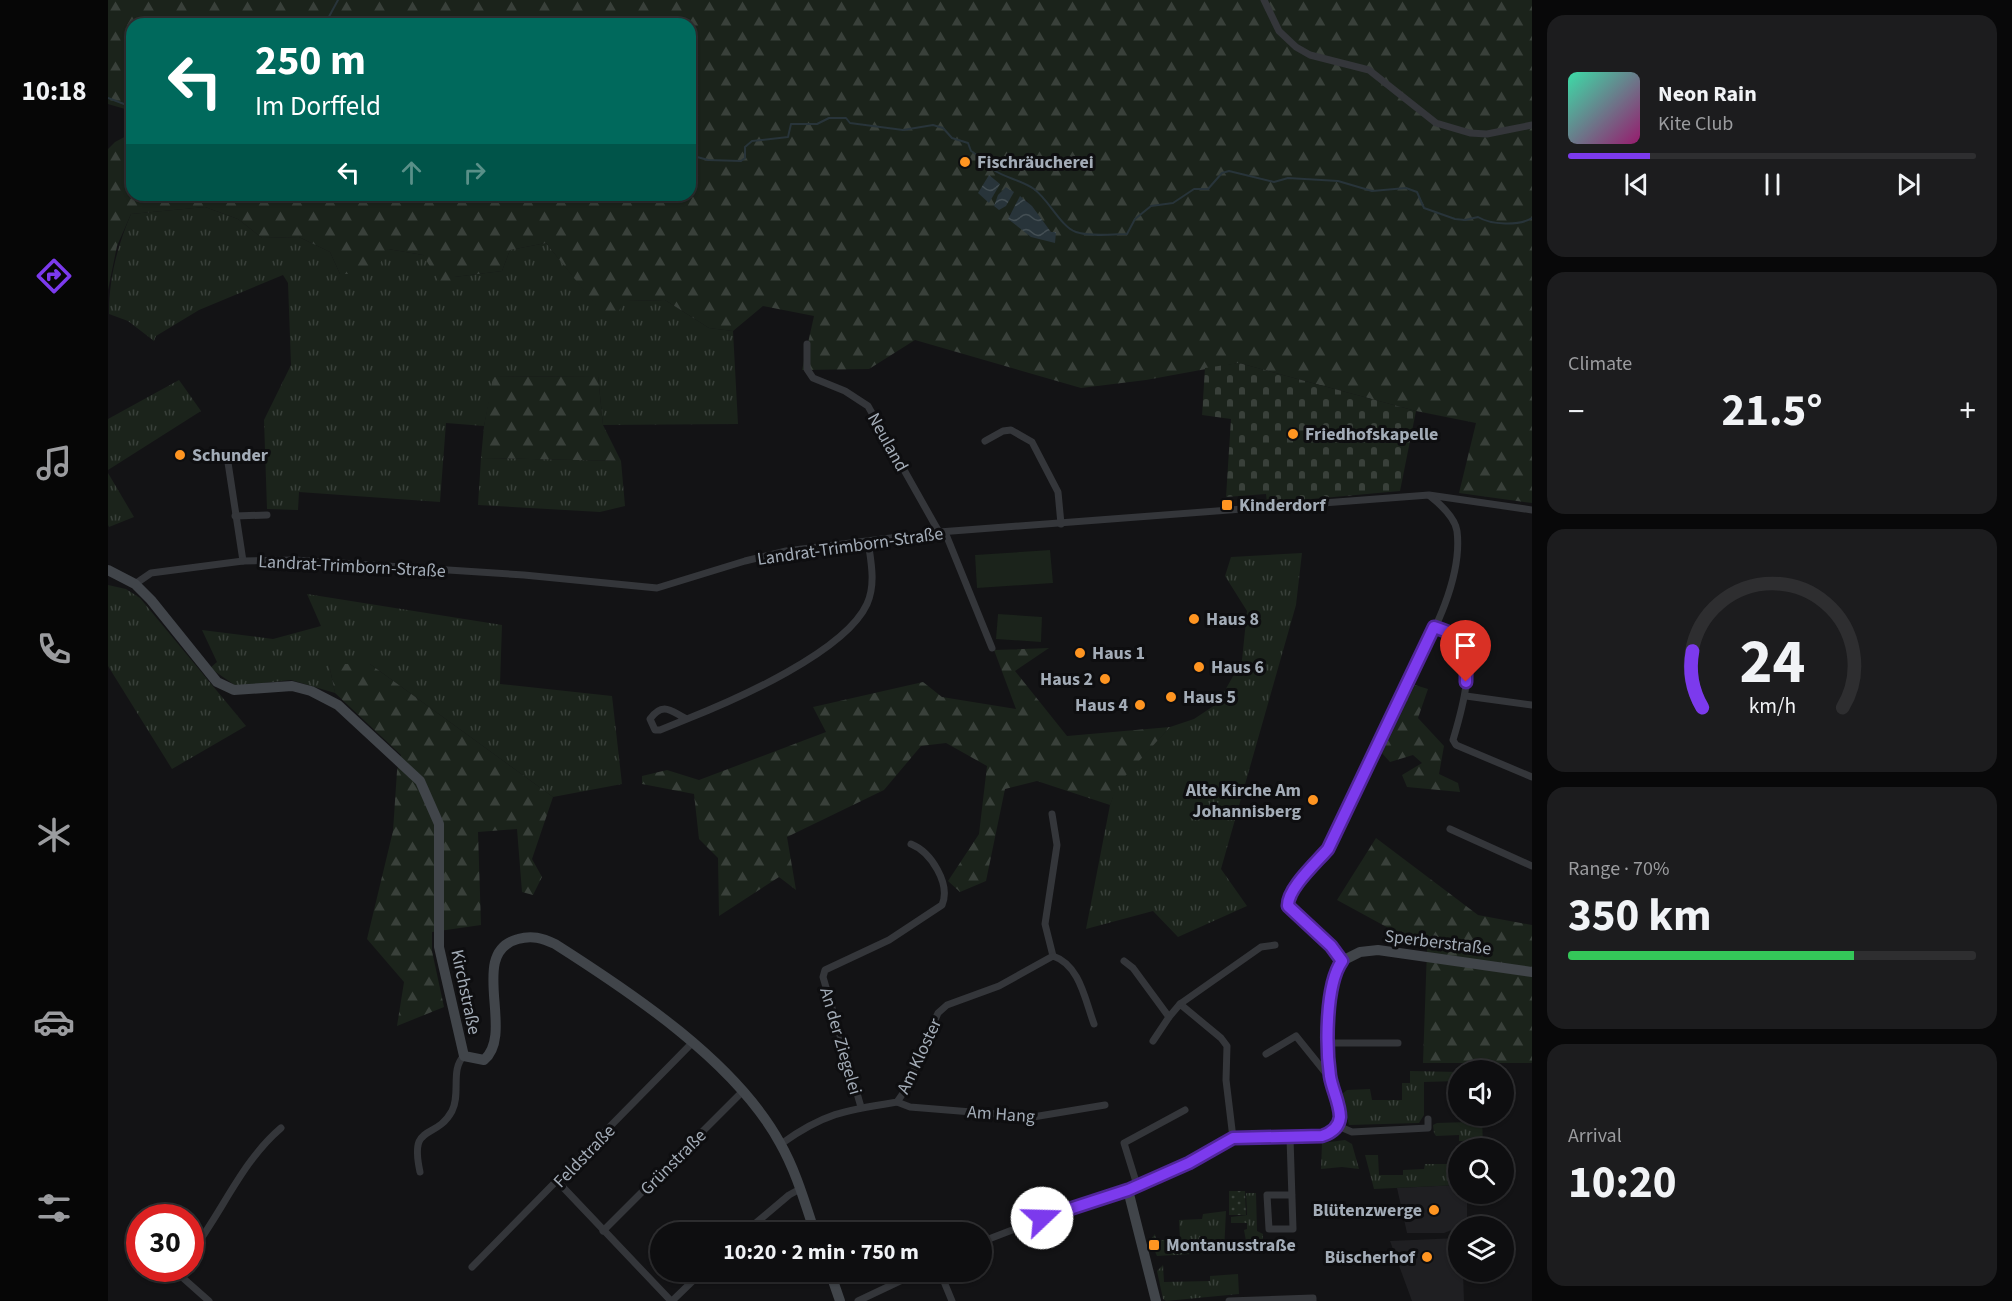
<!DOCTYPE html>
<html lang="en">
<head>
<meta charset="utf-8">
<style>
  :root { --surface:#0e0e10; --page:#1c1c1e; --text:#f1f3f6; --muted:#9b9c9f; --line:#2e2e30; --accent:#7c3aed }
  body { margin:0; font-family:"Source Sans 3",sans-serif; background:var(--page); color:var(--text); height:100vh; display:flex; flex-direction:column; font-size:22px; white-space:nowrap }
  * { box-sizing:border-box; margin:0 }
  p { font-size:20px; color:var(--muted) }
  .icon { flex:none; width:33px; height:33px; fill:none; stroke:currentColor; stroke-width:2; stroke-linecap:round; stroke-linejoin:round }
  .map { position:relative; flex:1; overflow:hidden }
  .panel { display:flex; flex-direction:column; gap:15px; padding:15px; background:#080809; width:480px }
  .panel>* { flex:none }
  .banner { position:absolute; left:18px; top:18px; width:570px; height:183px; border-radius:18px; box-shadow:0 2px 4px #0004,0 0 0 2px var(--line); background:#00695c; color:#fff; overflow:hidden }
  .buttons { position:absolute; left:1340px; top:1060px; display:grid; gap:12px }
  .buttons a { display:grid; place-items:center; width:66px; height:66px; border-radius:50%; background:var(--surface); box-shadow:0 2px 4px #0004,0 0 0 2px var(--line); font-size:30px }
  .speed { position:absolute; left:18px; top:1204px; display:flex; gap:12px; font-size:30px; font-weight:700; text-align:center }
  .speed>* { display:grid; place-content:center; width:78px; height:78px; border-radius:50%; background:var(--surface); box-shadow:0 2px 4px #0004,0 0 0 2px var(--line); line-height:1 }
  .speed .limit { border:9px solid #d22; background:#fff; color:#111 }
  .pin { position:absolute; display:grid; place-items:center; width:51px; height:51px; color:#fff; margin:-62px -26px; border-radius:50% 50% 50% 0; rotate:-45deg; box-shadow:0 0 6px #0007 }
  .pin .icon { rotate:45deg }
  .me { position:absolute; width:66px; margin:-33px; rotate:69deg; stroke-linejoin:round; filter:drop-shadow(0 0 4px #0008) }
  .turn { display:flex; align-items:center; gap:21px; height:126px; padding:0 30px; font-size:27px }
  .turn .icon { width:78px; height:78px; stroke-width:2.5 }
  .turn b { display:block; font-size:42px; line-height:51px }
  .lanes { display:flex; align-items:center; height:57px; padding:0 30px; background:#0003; justify-content:center; gap:30px; direction:ltr }
  .lanes .off { opacity:.35 }
  .big { font-size:45px; font-weight:700; line-height:1.1 }
  .panel .tile { flex:1; display:flex; flex-direction:column; justify-content:center; gap:9px; min-width:0; padding:0 21px; border-radius:18px; background:var(--page) }
  .panel .dial { align-items:center; gap:0 }
  .dial svg { height:156px; overflow:visible; fill:none; stroke:var(--line); stroke-width:7; stroke-linecap:round; text-anchor:middle }
  .dial text { fill:var(--text); stroke:none }
  .song { display:flex; align-items:center; gap:18px }
  .cover { width:72px; height:72px; border-radius:9px; background:linear-gradient(135deg,hsl(160 70% 55%),hsl(320 70% 35%)) }
  .played { height:6px; border-radius:3px; background:linear-gradient(90deg,var(--accent) 20%,var(--line) 20%) }
  .keys { display:flex; justify-content:space-around; direction:ltr }
  .heat { display:flex; justify-content:space-between; align-items:center; font-size:33px; direction:ltr }
  .charge { height:9px; border-radius:4px; background:linear-gradient(90deg,#34c759 70%,var(--line) 0) }
  .trip { position:absolute; left:542px; top:1222px; width:342px; height:60px; border-radius:30px; background:var(--surface); box-shadow:0 2px 4px #0004,0 0 0 2px var(--line); font-weight:700; line-height:60px; text-align:center }
  main { display:flex; flex:1; min-height:0 }
  .tabs { display:flex; flex-direction:column; width:108px; justify-content:space-around; align-items:center; background:#060606; color:var(--muted) }
  .tabs .icon { width:42px; height:42px }
  .tabs .active { color:var(--accent) }
  .tabs b { font-size:27px; color:var(--text) }
  .map>svg:first-child { display:block }
</style>
</head>
<body>
<main>
<nav class="tabs">
<b>10:18</b>
<svg class="icon active" aria-label="directions" viewBox="0 0 24 24"><path d="M12 3l9 9-9 9-9-9zM9 14v-3h6M13 9l2 2-2 2"/></svg>
<svg class="icon" aria-label="music" viewBox="0 0 24 24"><path d="M9 18V5l10-2v13"/><circle cx="6" cy="18" r="3"/><circle cx="16" cy="16" r="3"/></svg>
<svg class="icon" aria-label="phone" viewBox="0 0 24 24"><path d="M5 4h4l2 5-3 2q2 4 5 5l2-3 5 2v4C11 20 4 13 5 4z"/></svg>
<svg class="icon" aria-label="climate" viewBox="0 0 24 24"><path d="M12 3v18M4 7l16 10M4 17L20 7"/></svg>
<svg class="icon" aria-label="car" viewBox="0 0 24 24"><path d="M5 17H2v-5l4-1 3-4h7l3 4 3 1v5h-3M9 17h6M6 11h13"/><circle cx="7" cy="17" r="2"/><circle cx="17" cy="17" r="2"/></svg>
<svg class="icon" aria-label="filters" viewBox="0 0 24 24"><path d="M4 7h16M4 17h16"/><circle cx="9" cy="7" r="2"/><circle cx="15" cy="17" r="2"/></svg>
</nav>
<div class="map">
<svg width="1424" height="1301" viewBox="0 0 1424 1301">
  <defs>
    <pattern id="grass-tufts" width="24" height="20" patternUnits="userSpaceOnUse" patternTransform="scale(1.5)"><rect width="24" height="20" fill="#1b231b"/><path d="M3 7l-1-3M5 7V3M7 7l1-3M15 17l-1-3M17 17v-4M19 17l1-3" fill="none" stroke="#39403a"/></pattern>
    <pattern id="forest-firs" width="22" height="20" patternUnits="userSpaceOnUse" patternTransform="scale(1.5)"><rect width="22" height="20" fill="#1b231b"/><path d="M5 1l3.5 6h-7zM16 11l3.5 6h-7z" fill="#39403a"/></pattern>
    <pattern id="cemetery-stones" width="16" height="16" patternUnits="userSpaceOnUse" patternTransform="scale(1.5)"><rect width="16" height="16" fill="#1b231b"/><path d="M2 7V4a2 2 0 0 1 4 0v3zM10 15v-3a2 2 0 0 1 4 0v3z" fill="#39403a"/></pattern>
    <pattern id="park-dots" width="8" height="8" patternUnits="userSpaceOnUse" patternTransform="scale(1.5)"><rect width="8" height="8" fill="#1b231b"/><path d="M2 2h.1M6 6h.1" fill="none" stroke="#39403a" stroke-width="1.8" stroke-linecap="round"/></pattern>
    <pattern id="water-waves" width="16" height="10" patternUnits="userSpaceOnUse" patternTransform="scale(1.5)"><rect width="16" height="10" fill="#28343a"/><path d="M0 5q4-4 8 0t8 0" fill="none" stroke="#444f54"/></pattern>
  </defs>
  <rect width="100%" height="100%" fill="#131315"/>
  <g fill="#1f1f22">
    <path d="M1350,1185V1194H1359V1224L1336,1233H1299L1289,1188Z"/>
    <path d="M1350,1238V1272H1355L1356,1301H1304L1282,1241Z"/>
  </g>
  <g fill="url(#grass-tufts)">
    <path d="M97,207L130,219L154,238L191,237L222,252L232,274L280,249L315,255L346,277L394,271L402,250L438,243L502,322L517,301L557,300L601,328L625,331L630,424L495,425L490,376L386,377L376,426L338,423L332,502L191,492L190,510L159,509L156,420L183,365L180,283L175,275L91,310L48,336L46,341L20,321L1,314C1,278 9,247 23,214Z"/>
    <path d="M71,380L93,411L0,470V419Z"/>
    <path d="M373,458L513,461L517,506L492,512L370,505Z"/>
    <path d="M0,473L26,517L1,527L0,525Z"/>
    <path d="M1194,553L1188,605L1113,869L1139,906L1070,937L1045,911L978,929L1002,805L1009,784L1062,727L1086,719L1110,703L1134,660L1139,611L1117,576L1123,557Z"/>
    <path d="M0,585L18,589L32,598L138,726L64,769L0,666Z"/>
    <path d="M199,594L394,625L392,684L504,696L514,784L445,797L262,664H221L227,693L183,680L128,686L102,668L109,662L94,630L165,639L213,626Z"/>
    <path d="M1302,1071L1350,1072V1081L1316,1082V1115L1311,1123L1241,1125L1233,1095L1239,1090L1262,1089L1264,1100H1294V1083H1302Z"/>
    <path d="M1362,1116H1374L1375,1149H1362V1141H1351V1135L1328,1136L1326,1133L1325,1125L1329,1123L1361,1122Z"/>
    <path d="M1237,1140L1244,1144L1251,1169L1234,1167L1213,1169L1214,1143Z"/>
    <path d="M1257,1155H1270L1271,1175H1295V1170L1316,1169L1317,1164H1339L1340,1159H1350V1185L1266,1189Z"/>
    <path d="M1138,1193H1148L1149,1231L1155,1234V1252H1140L1136,1230L1139,1229V1223H1123V1217L1139,1215Z"/>
    <path d="M1118,1211L1116,1252L1049,1256L1042,1240L1047,1234L1048,1240H1072L1071,1220L1094,1219L1095,1214Z"/>
    <path d="M1055,1265L1056,1282L1102,1281V1276L1130,1274L1131,1294L1058,1301L1055,1299L1049,1271Z"/>
  </g>
  <g fill="url(#forest-firs)" fill-rule="evenodd">
    <path d="M0,0H1424V503L1351,493L1368,423L1308,411L1131,363L1038,380L973,388L807,340L761,369L694,370L706,316L655,306L625,331L601,328L557,300L518,301L502,323L438,243L402,250L394,271L346,277L338,293L315,255L280,249L266,274H232L222,252L191,237L154,238L130,219L97,207L23,214L9,246L0,290V149L7,142L24,133V195H582V24H24V111L0,104ZM918,200L943,232L901,215Z"/>
    <path d="M490,376L495,425L513,461L373,458L376,426L385,377Z"/>
    <path d="M941,648L907,671L959,736L1062,727L1010,784L1002,805L929,781L897,789L878,881L852,892L840,881L871,834L879,766L838,743L813,746L776,790L679,837L688,890L671,877L611,916L610,858L591,839L586,794L534,784V776L559,770L591,780L718,732L705,707L815,682L834,697L908,709L886,650Z"/>
    <path d="M221,664H262L445,797L424,859L434,877L425,895L414,892L409,829L370,832L373,925L324,932V951L336,1007L289,1026L296,982L259,939L285,831L289,771L293,755L227,693Z"/>
    <path d="M1307,685L1320,689L1310,718L1336,746L1331,774L1350,783L1352,792L1299,787L1294,775L1314,763L1305,755L1282,762L1271,750Z"/>
    <path d="M1268,838L1370,915L1424,925V1063H1315L1319,949L1229,900Z"/>
  </g>
  <path fill="url(#cemetery-stones)" d="M1131,363L1308,411L1292,491L1159,503L1158,494L1118,497L1123,419L1094,415L1097,368Z"/>
  <path fill="url(#park-dots)" d="M1121,1191H1137L1138,1215H1121Z"/>
  <g fill="#1b231b">
    <path d="M942,550L945,583L869,588L867,555Z"/>
    <path d="M890,614L934,617L933,642L888,639Z"/>
  </g>
  <g fill="url(#water-waves)">
    <path d="M881,175L892,184L881,203L870,193Z"/>
    <path d="M898,187L906,192L898,206L891,210L886,206L890,195Z"/>
    <path d="M912,196L924,206L943,232H948L947,243L923,237L900,219Z"/>
  </g>
  <g fill="none" stroke-linecap="round" stroke-linejoin="round">
    <g stroke="#28343a" stroke-width="2">
      <path d="M217,24L230,0"/>
      <path d="M0,98L24,107"/>
      <path d="M582,155L600,160L633,161L637,158V147L644,141L680,137L683,124H709L721,118H738L742,123L795,130L825,125L835,128L844,138L860,143L863,151C872,156 876,164 884,169C897,178 913,180 926,189C941,200 953,227 968,232C983,237 1003,234 1019,234L1027,219L1043,206L1065,203L1086,189H1100L1114,173L1121,171L1166,182L1180,178L1230,181L1264,191L1298,188L1309,192L1316,208L1347,219L1357,220L1370,217C1383,225 1411,226 1424,218"/>
    </g>
    <g stroke="#34363a" stroke-width="7">
      <path d="M1156,0L1171,31L1188,47L1202,55L1261,70L1328,123L1362,133L1379,134L1424,125"/>
      <path d="M699,344V369L705,378L737,391L760,406L831,532"/>
      <path d="M877,441L895,431L903,430L924,442L950,492L953,524"/>
      <path d="M119,456L135,561"/>
      <path d="M127,516L159,515"/>
      <path d="M837,532L884,648"/>
      <path d="M27,584L43,573L135,561L186,560L416,575L549,588L637,561L678,551L831,532L1321,495L1424,510"/>
      <path d="M1326,627L1349,635C1370,658 1353,713 1345,740L1348,745L1424,777"/>
      <path d="M1358,696L1424,705"/>
      <path d="M579,719L552,730H547L542,719C556,699 566,714 579,719C627,700 737,652 759,604C768,584 763,562 760,541"/>
      <path d="M944,814L949,845L937,924L945,956"/>
      <path d="M1342,829L1424,866"/>
      <path d="M1016,961L1025,968L1061,1017L1072,1004L1113,1038L1119,1046L1118,1080L1125,1138"/>
      <path d="M1234,961L1223,946L1180,906C1179,889 1208,863 1220,849C1243,800 1266,752 1289,704C1313,655 1356,586 1349,531C1347,517 1332,504 1322,496"/>
      <path d="M1072,1004L1153,947L1167,945"/>
      <path d="M1045,1041L1061,1017"/>
      <path d="M1220,1043H1290"/>
      <path d="M1158,1054L1188,1036L1221,1077"/>
      <path d="M789,1102L802,1107L925,1117L997,1105"/>
      <path d="M753,1107L715,977L717,970L781,940L834,905C843,884 823,852 803,844"/>
      <path d="M1230,1126L1244,1132L1320,1128V1119"/>
      <path d="M1182,1138L1185,1229H1161L1159,1195H1184"/>
      <path d="M673,1144C716,1113 738,1110 789,1102L798,1089L830,1013L839,1005L891,986L945,956C972,965 977,1000 986,1024"/>
      <path d="M312,1172C301,1121 327,1142 344,1111C353,1094 342,1069 356,1056"/>
      <path d="M450,1182L563,1301"/>
      <path d="M1029,1185L1016,1143L1077,1110"/>
      <path d="M495,1231L634,1092"/>
      <path d="M636,1233L681,1195L692,1189"/>
      <path d="M873,1242L971,1204L1020,1190"/>
      <path d="M82,1254C114,1213 133,1162 173,1128"/>
      <path d="M364,1267L585,1042"/>
      <path d="M72,1269L75,1278L101,1301"/>
      <path d="M832,1272L844,1301"/>
      <path d="M564,1301L594,1272"/>
      <path d="M750,1301L811,1272"/>
      <path d="M1121,1301L1205,1298V1301"/>
    </g>
    <g stroke="#41454a" stroke-width="10">
      <path d="M0,570L27,584L43,600L109,682L126,690L184,686L203,691L230,705L312,781L331,824V947L356,1056L376,1060C408,1033 359,952 410,939C424,935 434,938 447,944C524,993 628,1062 672,1143C688,1171 697,1203 707,1233"/>
      <path d="M722,1272L732,1301"/>
      <path d="M1048,1301L1020,1190C1036,1181 1055,1176 1071,1168C1093,1157 1112,1137 1138,1136C1163,1135 1223,1149 1232,1118C1231,1104 1225,1091 1222,1077C1218,1049 1217,986 1234,961L1252,952L1270,950L1424,972"/>
    </g>
  </g>
  <g fill="none" stroke-linecap="round" stroke-linejoin="round">
    <g stroke="#51269a" stroke-width="15">
      <path id="route" d="M934,1218L1020,1190L1081,1163L1125,1138L1214,1136C1223,1133 1231,1128 1232,1117C1232,1104 1224,1089 1222,1076C1218,1048 1217,985 1234,961L1223,946L1180,906C1179,889 1208,863 1220,849L1326,627C1363,639 1358,645 1358,682"/>
    </g>
    <use href="#route" stroke="#7c3aed" stroke-width="10"/>
  </g>
  <g fill="#ff9521" stroke="#0e0e10" stroke-width="2">
    <circle cx="857" cy="162" r="6"/>
    <circle cx="1185" cy="434" r="6"/>
    <circle cx="72" cy="455" r="6"/>
    <rect x="1113" y="499" width="12" height="12" rx="3"/>
    <circle cx="1086" cy="619" r="6"/>
    <circle cx="972" cy="653" r="6"/>
    <circle cx="1091" cy="667" r="6"/>
    <circle cx="997" cy="679" r="6"/>
    <circle cx="1063" cy="697" r="6"/>
    <circle cx="1032" cy="705" r="6"/>
    <circle cx="1205" cy="800" r="6"/>
    <circle cx="1326" cy="1210" r="6"/>
    <rect x="1040" y="1239" width="12" height="12" rx="3"/>
    <circle cx="1319" cy="1257" r="6"/>
  </g>
  <g text-anchor="middle" stroke-width="6" stroke-linejoin="round" paint-order="stroke">
    <g font-size="18" font-weight="bold" fill="#a3acb7" stroke="#0e0e10" text-anchor="start">
      <text x="869" y="168">Fischräucherei</text>
      <text x="1197" y="440">Friedhofskapelle</text>
      <text x="84" y="461">Schunder</text>
      <text x="1131" y="511">Kinderdorf</text>
      <text x="1098" y="625">Haus 8</text>
      <text x="984" y="659">Haus 1</text>
      <text x="1103" y="673">Haus 6</text>
      <text x="985" y="685" text-anchor="end">Haus 2</text>
      <text x="1075" y="703">Haus 5</text>
      <text x="1020" y="711" text-anchor="end">Haus 4</text>
      <text x="1193" y="796" text-anchor="end">Alte Kirche Am<tspan x="1193" dy="21">Johannisberg</tspan></text>
      <text x="1314" y="1216" text-anchor="end">Blütenzwerge</text>
      <text x="1058" y="1251">Montanusstraße</text>
      <text x="1307" y="1263" text-anchor="end">Büscherhof</text>
    </g>
    <g font-size="18" fill="#a3acb7" stroke="#0e0e10">
      <text transform="translate(780 442) rotate(61)" y="6">Neuland</text>
      <text transform="translate(742 546) rotate(-8)" y="6">Landrat-Trimborn-Straße</text>
      <text transform="translate(244 566) rotate(3)" y="6">Landrat-Trimborn-Straße</text>
      <text transform="translate(1330 942) rotate(7)" y="6">Sperberstraße</text>
      <text transform="translate(358 992) rotate(78)" y="6">Kirchstraße</text>
      <text transform="translate(733 1041) rotate(74)" y="6">An der Ziegelei</text>
      <text transform="translate(811 1056) rotate(-65)" y="6">Am Kloster</text>
      <text transform="translate(893 1114) rotate(4)" y="6">Am Hang</text>
      <text transform="translate(476 1156) rotate(-46)" y="6">Feldstraße</text>
      <text transform="translate(565 1162) rotate(-45)" y="6">Grünstraße</text>
    </g>
  </g>
</svg>
<div class="buttons">
<a><svg class="icon" aria-label="sound" viewBox="0 0 24 24"><path d="M4 9h4l5-4v14l-5-4H4zM17 9q2 3 0 6"/></svg></a>
<a><svg class="icon" aria-label="search" viewBox="0 0 24 24"><circle cx="10" cy="10" r="6"/><path d="M15 15l6 6"/></svg></a>
<a><svg class="icon" aria-label="layers" viewBox="0 0 24 24"><path d="M12 4l9 5-9 5-9-5zM3 14l9 5 9-5"/></svg></a>
</div>
<div class="speed"><div class="limit">30</div></div>
<div class="pin" style="left:1358px;top:682px;background:#d93025"><svg class="icon" aria-label="arrive" viewBox="0 0 24 24"><path d="M6 21V4h12l-3 4 3 4H6"/></svg></div>
<svg class="me" style="left:934px;top:1218px" viewBox="-20 -20 40 40"><circle r="19" fill="#fff"/><path d="M0-13L10 11 0 6-10 11z" fill="#7c3aed"/></svg>
<div class="trip">10:20 · 2 min · 750 m</div>
<div class="banner">
<div class="turn"><svg class="icon" aria-label="left" viewBox="0 0 24 24"><path d="M17 20v-9H6M10 6l-5 5 5 5"/></svg><div><b>250 m</b>Im Dorffeld</div></div>
<div class="lanes"><svg class="icon" aria-label="left" viewBox="0 0 24 24"><path d="M17 20v-9H6M10 6l-5 5 5 5"/></svg><svg class="icon off" aria-label="ahead" viewBox="0 0 24 24"><path d="M12 20V5M6 11l6-6 6 6"/></svg><svg class="icon off" aria-label="right" viewBox="0 0 24 24"><path d="M7 20v-9h11M14 6l5 5-5 5"/></svg></div>
</div>
</div>
<section class="panel">
<div class="tile">
<div class="song"><i class="cover"></i><div><b>Neon Rain</b><p>Kite Club</p></div></div>
<div class="played"></div>
<div class="keys"><svg class="icon" aria-label="previous" viewBox="0 0 24 24"><path d="M18 5L8 12l10 7zM5 5v14"/></svg><svg class="icon" aria-label="pause" viewBox="0 0 24 24"><path d="M8 5v14M16 5v14"/></svg><svg class="icon" aria-label="next" viewBox="0 0 24 24"><path d="M6 5l10 7-10 7zM19 5v14"/></svg></div>
</div>
<div class="tile"><p>Climate</p>
<div class="heat"><a>−</a><b class="big">21.5°</b><a>+</a></div>
</div>
<div class="tile dial"><svg viewBox="0 0 100 80">
<path d="M14 69A42 42 0 1 1 86 69"/>
<path d="M14 69A42 42 0 0 1 9 40" stroke="#7c3aed"/>
<text x="50" y="56" font-size="32" font-weight="700">24</text>
<text x="50" y="72" font-size="11">km/h</text>
</svg></div>
<div class="tile"><p>Range · 70%</p><b class="big">350 km</b><div class="charge"></div></div>
<div class="tile"><p>Arrival</p><b class="big">10:20</b></div>
</section>
</main>
</body>
</html>
